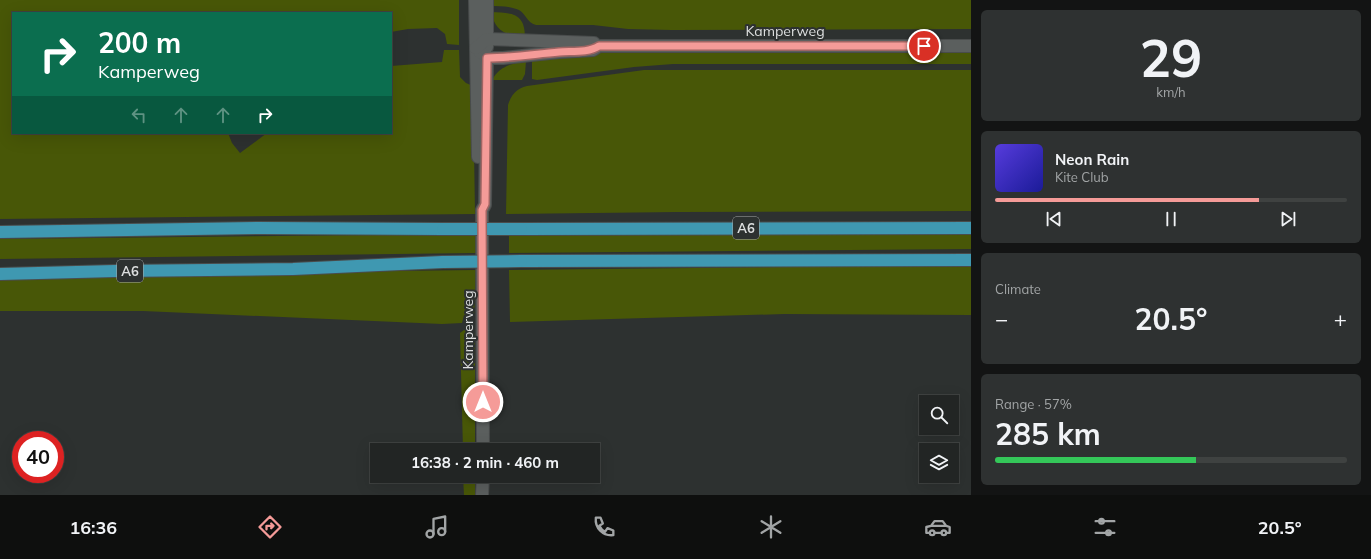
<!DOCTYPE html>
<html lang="en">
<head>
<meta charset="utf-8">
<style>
  :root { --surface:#222524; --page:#2e3131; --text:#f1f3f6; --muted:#a2a5a6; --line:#3f4241; --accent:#f59b98 }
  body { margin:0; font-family:Mulish,sans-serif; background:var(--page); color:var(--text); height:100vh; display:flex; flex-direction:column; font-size:15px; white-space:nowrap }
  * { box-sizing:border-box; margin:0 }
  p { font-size:13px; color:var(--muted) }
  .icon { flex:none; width:22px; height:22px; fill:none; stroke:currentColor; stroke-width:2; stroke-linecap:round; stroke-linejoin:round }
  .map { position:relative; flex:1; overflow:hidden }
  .details { display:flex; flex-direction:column; gap:10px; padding:10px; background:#131414; width:400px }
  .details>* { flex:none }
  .hud { position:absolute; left:12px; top:12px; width:380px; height:122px; border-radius:0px; box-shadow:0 4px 16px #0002,0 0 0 1px var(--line); background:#0b6e4f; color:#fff; overflow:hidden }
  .fabs { position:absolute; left:919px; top:395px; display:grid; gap:8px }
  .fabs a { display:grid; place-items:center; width:40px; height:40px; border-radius:0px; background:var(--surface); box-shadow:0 4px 16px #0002,0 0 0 1px var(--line); font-size:20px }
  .speed { position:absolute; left:12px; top:431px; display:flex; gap:8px; font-size:20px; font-weight:700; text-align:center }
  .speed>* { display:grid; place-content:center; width:52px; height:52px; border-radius:50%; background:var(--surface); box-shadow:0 4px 16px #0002,0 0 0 1px var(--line); line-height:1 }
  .speed .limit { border:6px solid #d22; background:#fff; color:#111 }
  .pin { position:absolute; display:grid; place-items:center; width:34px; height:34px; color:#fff; margin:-17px; border:2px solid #fff; border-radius:50%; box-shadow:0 1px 4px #0007 }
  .me { position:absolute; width:44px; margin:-22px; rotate:0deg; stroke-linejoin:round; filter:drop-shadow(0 0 3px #0008) }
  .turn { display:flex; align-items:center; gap:14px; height:84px; padding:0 20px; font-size:18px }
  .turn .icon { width:52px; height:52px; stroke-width:2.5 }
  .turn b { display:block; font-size:28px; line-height:34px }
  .lanes { display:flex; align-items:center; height:38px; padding:0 20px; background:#0003; justify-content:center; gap:20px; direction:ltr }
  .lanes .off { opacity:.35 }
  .big { font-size:30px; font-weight:700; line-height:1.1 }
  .details .tile { flex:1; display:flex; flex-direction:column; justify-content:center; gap:6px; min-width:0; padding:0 14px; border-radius:6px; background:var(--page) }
  .details .dial { align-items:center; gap:0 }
  .dial b { font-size:52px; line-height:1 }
  .song { display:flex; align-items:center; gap:12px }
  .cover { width:48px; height:48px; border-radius:6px; background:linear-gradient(135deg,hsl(250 70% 55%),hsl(240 70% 35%)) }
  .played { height:4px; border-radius:2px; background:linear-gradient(90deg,var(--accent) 75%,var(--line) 75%) }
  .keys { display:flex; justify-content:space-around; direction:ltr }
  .heat { display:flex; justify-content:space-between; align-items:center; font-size:22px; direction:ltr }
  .charge { height:6px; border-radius:3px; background:linear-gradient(90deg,#34c759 57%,var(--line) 0) }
  .trip { position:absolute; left:370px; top:443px; width:230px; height:40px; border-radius:0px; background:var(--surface); box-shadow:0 4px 16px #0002,0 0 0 1px var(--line); font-weight:700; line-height:40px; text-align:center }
  .menu { display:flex; height:64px; justify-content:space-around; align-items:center; background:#0e0f0e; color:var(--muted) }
  .menu .icon { width:28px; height:28px }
  .menu .current { color:var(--accent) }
  .menu b { font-size:18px; color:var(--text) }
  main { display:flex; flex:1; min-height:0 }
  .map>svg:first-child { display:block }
</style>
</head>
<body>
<main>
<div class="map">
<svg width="971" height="495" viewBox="0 0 971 495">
  <rect width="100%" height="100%" fill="#2d3130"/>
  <g fill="#485707">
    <path d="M0,0H459V45L447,44L445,34L437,28L408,29L391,32V13H13V133H228L232,143L240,153L267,133H391V66L442,62L444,50H459L460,77L466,83L473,86L475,214L0,219Z"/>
    <path d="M490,0H971V29L672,30L628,29L593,25H538C528,25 527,15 519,10C510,6 499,6 490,6Z"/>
    <path d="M491,12C510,13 525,12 525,37C506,36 495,31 491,12Z"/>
    <path d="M891,51H971V64H673L634,67L537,80L532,79V60L598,53Z"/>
    <path d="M524,61H526L525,74L522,80H492C499,67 510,64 524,61Z"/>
    <path d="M644,70H971V211L678,212L506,214L508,105C511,95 517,88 527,86Z"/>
    <path d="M971,230V249L509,253V234Z"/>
    <path d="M476,234V253L0,259V239Z"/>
    <path d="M971,265V315L784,314L510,322L509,270Z"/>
    <path d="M476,270L474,317L464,315L462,323L442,324L143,311H0V276Z"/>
    <path d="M464,330H468L475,334V450H463L460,333Z"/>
    <path d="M463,476H475V495H464Z"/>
  </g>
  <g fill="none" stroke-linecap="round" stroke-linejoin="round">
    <g stroke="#494c4c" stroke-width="14">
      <g id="tertiary">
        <path d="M476,48L478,157"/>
        <path d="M483,450L482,210L485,205L487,58"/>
        <path d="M482,495L483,476"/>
      </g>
    </g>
    <g stroke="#494c4c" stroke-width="14">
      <g id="secondary">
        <path d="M475,0L476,48"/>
        <path d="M487,0V47"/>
        <path d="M476,48L487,58H503L559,52L593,50L599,46H971"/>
        <path d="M476,48L487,39L594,43"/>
      </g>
    </g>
    <g stroke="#494c4c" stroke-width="14">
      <g id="motorway">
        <path d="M521,229L971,228"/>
        <path d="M0,232L261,228L443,229"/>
        <path d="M521,261L971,260"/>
        <path d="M0,274L115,271L293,269L443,262"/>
      </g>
    </g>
    <use href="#tertiary" stroke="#5b5f5e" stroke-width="12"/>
    <use href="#secondary" stroke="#5b5f5e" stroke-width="12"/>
    <use href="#motorway" stroke="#3f98b1" stroke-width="12"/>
    <g stroke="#494c4c" stroke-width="14" stroke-linecap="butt">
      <g id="motorway-bridge">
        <path d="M443,229H521"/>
        <path d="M443,262L521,261"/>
      </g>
    </g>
    <use href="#motorway-bridge" stroke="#3f98b1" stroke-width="12"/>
  </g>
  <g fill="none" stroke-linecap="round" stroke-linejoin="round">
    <g stroke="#9f6563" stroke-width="10">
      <path id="route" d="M483,402L482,210L485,204L487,58C511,58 535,54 559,52C572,51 588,53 599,46H924"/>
    </g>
    <use href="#route" stroke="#f59b98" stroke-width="7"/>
  </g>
  <g text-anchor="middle" stroke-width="4" stroke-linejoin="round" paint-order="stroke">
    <g fill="#2d3130" stroke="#a8abaa" stroke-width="1">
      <rect x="733" y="217" width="26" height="22" rx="3"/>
      <rect x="117" y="260" width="26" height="22" rx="3"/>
    </g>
    <g font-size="13" font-weight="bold" fill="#dddfdf">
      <text x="746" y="233">A6</text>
      <text x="130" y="276">A6</text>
    </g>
    <g font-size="14" fill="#dddfdf" stroke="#2d3130">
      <text x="785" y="36">Kamperweg</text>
      <text transform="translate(468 330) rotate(-90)" y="5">Kamperweg</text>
    </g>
  </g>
</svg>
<div class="fabs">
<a><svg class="icon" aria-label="search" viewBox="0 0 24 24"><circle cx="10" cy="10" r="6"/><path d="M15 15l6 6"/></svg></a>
<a><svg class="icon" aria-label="layers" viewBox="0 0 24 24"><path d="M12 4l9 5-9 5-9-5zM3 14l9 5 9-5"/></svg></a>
</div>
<div class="speed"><div class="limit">40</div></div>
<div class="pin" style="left:924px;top:46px;background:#d93025"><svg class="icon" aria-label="arrive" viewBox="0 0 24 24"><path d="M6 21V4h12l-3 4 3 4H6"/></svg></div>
<svg class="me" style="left:483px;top:402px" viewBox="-20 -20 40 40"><circle r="17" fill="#f59b98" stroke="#fff" stroke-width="3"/><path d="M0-11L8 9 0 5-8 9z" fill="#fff"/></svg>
<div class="trip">16:38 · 2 min · 460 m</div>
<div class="hud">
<div class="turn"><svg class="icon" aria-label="right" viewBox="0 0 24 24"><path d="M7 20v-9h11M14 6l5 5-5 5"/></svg><div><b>200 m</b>Kamperweg</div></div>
<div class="lanes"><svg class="icon off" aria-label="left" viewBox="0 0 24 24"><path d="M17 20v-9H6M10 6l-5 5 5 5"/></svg><svg class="icon off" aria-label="ahead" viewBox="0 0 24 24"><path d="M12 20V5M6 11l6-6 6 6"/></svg><svg class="icon off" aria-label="ahead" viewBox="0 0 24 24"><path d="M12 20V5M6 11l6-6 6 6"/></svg><svg class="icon" aria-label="right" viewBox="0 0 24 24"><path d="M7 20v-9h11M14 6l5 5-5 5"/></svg></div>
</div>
</div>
<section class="details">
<div class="tile dial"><b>29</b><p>km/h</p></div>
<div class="tile">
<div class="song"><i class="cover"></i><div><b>Neon Rain</b><p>Kite Club</p></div></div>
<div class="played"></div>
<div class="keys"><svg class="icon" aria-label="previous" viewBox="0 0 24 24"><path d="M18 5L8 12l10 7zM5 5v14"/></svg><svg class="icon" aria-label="pause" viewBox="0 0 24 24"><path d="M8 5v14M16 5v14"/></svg><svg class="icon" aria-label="next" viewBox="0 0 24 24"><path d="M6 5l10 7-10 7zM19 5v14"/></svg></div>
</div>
<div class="tile"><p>Climate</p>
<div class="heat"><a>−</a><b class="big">20.5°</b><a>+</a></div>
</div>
<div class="tile"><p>Range · 57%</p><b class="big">285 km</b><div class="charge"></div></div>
</section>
</main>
<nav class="menu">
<b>16:36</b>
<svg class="icon current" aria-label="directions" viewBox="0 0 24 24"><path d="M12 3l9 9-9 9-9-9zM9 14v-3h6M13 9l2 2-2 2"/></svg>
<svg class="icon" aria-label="music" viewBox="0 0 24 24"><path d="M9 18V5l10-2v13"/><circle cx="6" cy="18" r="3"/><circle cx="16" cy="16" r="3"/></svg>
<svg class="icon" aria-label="phone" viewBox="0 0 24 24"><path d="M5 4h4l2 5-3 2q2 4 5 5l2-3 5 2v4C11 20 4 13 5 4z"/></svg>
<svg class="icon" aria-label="climate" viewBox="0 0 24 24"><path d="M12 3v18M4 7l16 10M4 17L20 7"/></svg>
<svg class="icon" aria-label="car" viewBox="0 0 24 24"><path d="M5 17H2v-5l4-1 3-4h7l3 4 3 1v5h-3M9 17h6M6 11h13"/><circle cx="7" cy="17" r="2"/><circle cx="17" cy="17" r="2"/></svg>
<svg class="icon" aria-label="filters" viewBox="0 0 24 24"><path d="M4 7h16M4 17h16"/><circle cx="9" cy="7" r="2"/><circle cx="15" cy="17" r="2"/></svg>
<b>20.5°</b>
</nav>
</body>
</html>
